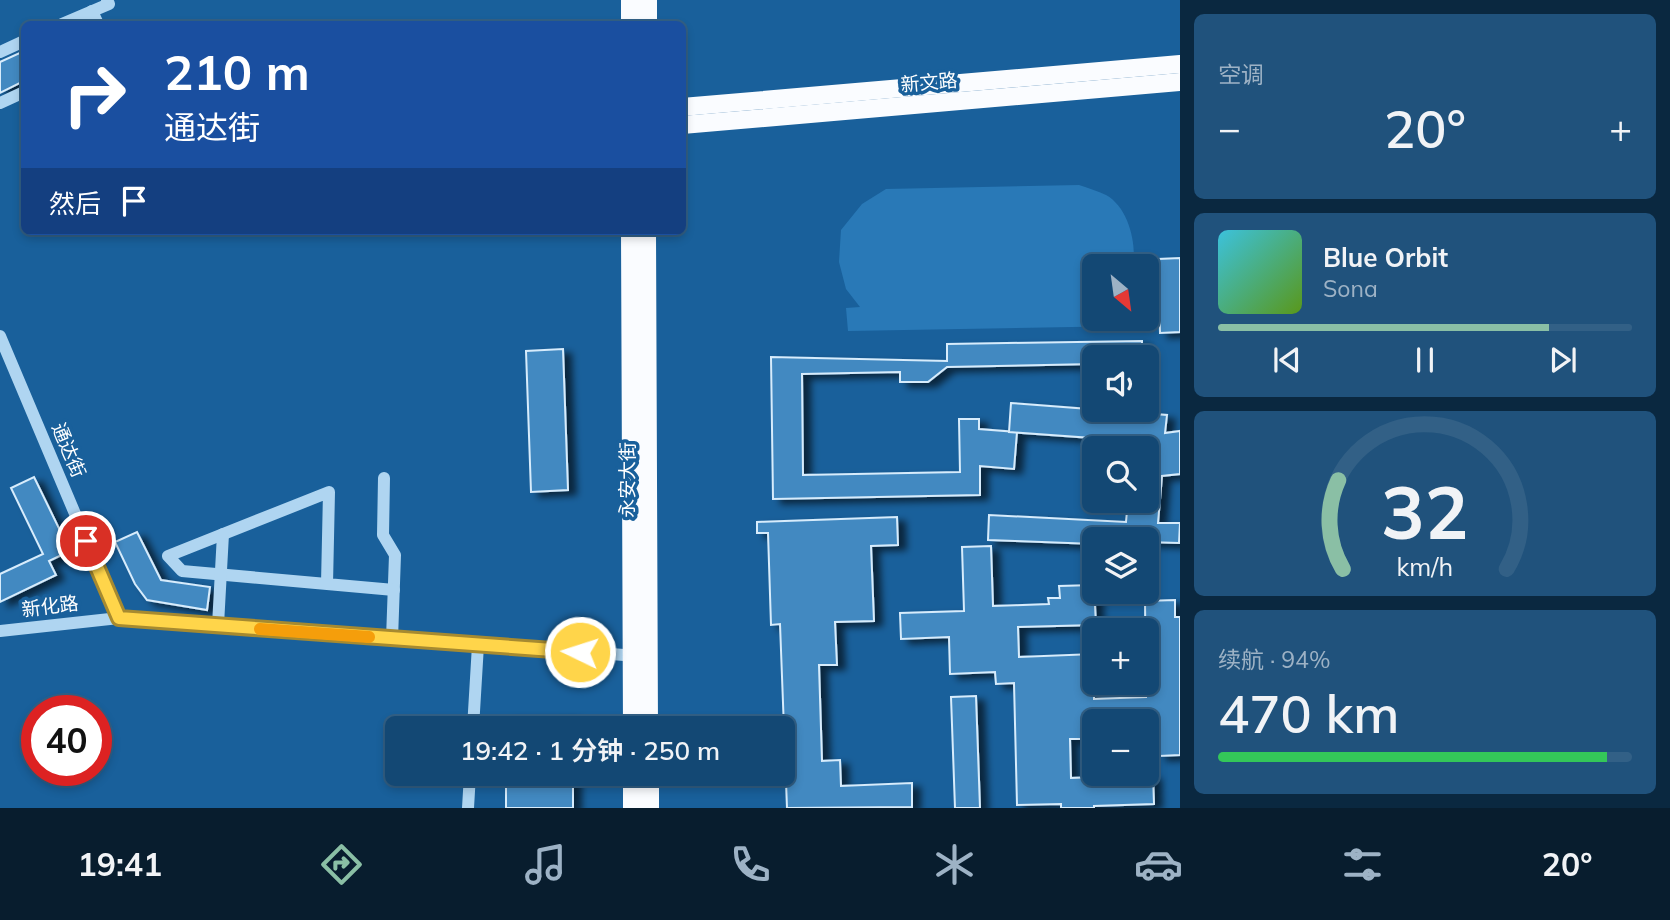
<!DOCTYPE html>
<html lang="zh">
<head>
<meta charset="utf-8">
<style>
  :root { --surface:#134874; --page:#20527c; --text:#f1f3f6; --muted:#9db2c5; --line:#326086; --accent:#8abfa5 }
  body { margin:0; font-family:Mulish,"Noto Sans SC",sans-serif; background:var(--page); color:var(--text); height:100vh; display:flex; flex-direction:column; font-size:26px; white-space:nowrap }
  * { box-sizing:border-box; margin:0 }
  p { font-size:23px; color:var(--muted) }
  .icon { flex:none; width:38px; height:38px; fill:none; stroke:currentColor; stroke-width:2; stroke-linecap:round; stroke-linejoin:round }
  .map { position:relative; flex:1; overflow:hidden }
  .details { display:flex; flex-direction:column; gap:14px; padding:14px; background:#0a2840; width:490px }
  .details>* { flex:none }
  .banner { position:absolute; left:21px; top:21px; width:665px; height:214px; border-radius:10px; box-shadow:0 4px 10px #0003,0 0 0 2px var(--line); background:#1a4fa0; color:#fff; overflow:hidden }
  .needle { width:46px; rotate:151deg }
  .controls { position:absolute; left:1082px; top:254px; display:grid; gap:14px }
  .controls a { display:grid; place-items:center; width:77px; height:77px; border-radius:10px; background:var(--surface); box-shadow:0 4px 10px #0003,0 0 0 2px var(--line); font-size:35px }
  .speed { position:absolute; left:21px; top:695px; display:flex; gap:14px; font-size:35px; font-weight:700; text-align:center }
  .speed>* { display:grid; place-content:center; width:91px; height:91px; border-radius:50%; background:var(--surface); box-shadow:0 4px 10px #0003,0 0 0 2px var(--line); line-height:1 }
  .speed .limit { border:10px solid #d22; background:#fff; color:#111 }
  .pin { position:absolute; display:grid; place-items:center; width:60px; height:60px; color:#fff; margin:-30px; border:4px solid #fff; border-radius:50%; box-shadow:0 2px 7px #0007 }
  .me { position:absolute; width:77px; margin:-38px; rotate:274deg; stroke-linejoin:round; filter:drop-shadow(0 0 5px #0008) }
  .turn { display:flex; align-items:center; gap:24px; height:147px; padding:0 28px; font-size:32px }
  .turn .icon { width:91px; height:91px; stroke-width:2.5 }
  .turn b { display:block; font-size:49px; line-height:60px }
  .then { display:flex; align-items:center; height:66px; padding:0 28px; background:#0003; gap:14px; font-size:26px }
  .big { font-size:52px; font-weight:600; line-height:1.1 }
  .details .card { flex:1; display:flex; flex-direction:column; justify-content:center; gap:10px; min-width:0; padding:0 24px; border-radius:10px; background:var(--page) }
  .details .dial { align-items:center; gap:0 }
  .dial svg { height:182px; overflow:visible; fill:none; stroke:var(--line); stroke-width:7; stroke-linecap:round; text-anchor:middle }
  .dial text { fill:var(--text); stroke:none }
  .song { display:flex; align-items:center; gap:21px }
  .cover { width:84px; height:84px; border-radius:10px; background:linear-gradient(135deg,hsl(190 70% 55%),hsl(90 70% 35%)) }
  .played { height:7px; border-radius:4px; background:linear-gradient(90deg,var(--accent) 80%,var(--line) 80%) }
  .keys { display:flex; justify-content:space-around; direction:ltr }
  .heat { display:flex; justify-content:space-between; align-items:center; font-size:38px; direction:ltr }
  .charge { height:10px; border-radius:5px; background:linear-gradient(90deg,#34c759 94%,var(--line) 0) }
  .trip { position:absolute; left:385px; top:716px; width:410px; height:70px; border-radius:10px; background:var(--surface); box-shadow:0 4px 10px #0003,0 0 0 2px var(--line); font-weight:600; line-height:70px; text-align:center }
  .tabs { display:flex; height:112px; justify-content:space-around; align-items:center; background:#081d2e; color:var(--muted) }
  .tabs .icon { width:49px; height:49px }
  .tabs .current { color:var(--accent) }
  .tabs b { font-size:32px; color:var(--text) }
  main { display:flex; flex:1; min-height:0 }
  .map>svg:first-child { display:block }
</style>
</head>
<body>
<main>
<div class="map">
<svg width="1180" height="808" viewBox="0 0 1180 808">
  <defs>
    <filter id="shadow"><feDropShadow dx="8" dy="4.5" stdDeviation="3.5" flood-color="#0009"/></filter>
  </defs>
  <rect width="100%" height="100%" fill="#19609b"/>
  <path fill="#2979b7" d="M1079,185C1088,188 1098,191 1106,195C1128,207 1137,243 1133,266H1094V318L1129,319V326L848,331L846,308L860,307L846,289L839,262L841,230L862,204L886,189Z"/>
  <g fill="#4289c1" stroke="#d7ecfc" stroke-width="2" filter="url(#shadow)">
    <path d="M24,51V81L0,93V62Z"/>
    <path d="M1180,258V332L1160,333L1158,259Z"/>
    <path d="M1142,341V357H1094V364L947,367L928,382H900V372L802,374L803,475L960,472L959,419H979V429L1017,432L1014,469L980,466V495L773,499L771,357L947,361V344Z"/>
    <path d="M563,349L568,490L531,492L526,351Z"/>
    <path d="M1011,403L1167,415L1165,433L1180,431V474L1162,476L1158,523H1180L1179,543L1146,542V539H1094V544L988,540L989,515L1126,522L1128,500H1146V448H1132L1133,441L1009,432Z"/>
    <path d="M34,477L70,551L49,561L56,575L0,602V574L43,554L11,488Z"/>
    <path d="M897,517L898,545L871,546L874,621L835,622L837,665H819L822,761L840,760L841,786L912,783V807L787,808L780,624L771,625L768,533H757V522Z"/>
    <path d="M137,532L161,580L210,587L207,610L147,600L135,584L115,542Z"/>
    <path d="M991,546L993,606L1049,604L1048,598H1060L1059,586L1094,585L1096,625L1018,627L1019,657L1094,654V699L1146,697L1145,601L1175,600V617H1180V755L1159,756L1158,737H1146V721H1094V739H1070L1071,778L1153,775L1154,804L1094,806V808H1061V804L1017,805L1014,683L996,684L995,672L950,674L949,637L901,639L900,613L964,611L962,547Z"/>
    <path d="M976,696L980,808H955L951,697Z"/>
    <path d="M572,716V728H505V717Z"/>
    <rect x="506" y="774" width="67" height="34"/>
  </g>
  <g fill="none" stroke-linecap="round" stroke-linejoin="round">
    <g stroke="#afd5f1" stroke-width="12">
      <path d="M92,11L98,24"/>
      <path d="M62,24L109,4L107,0"/>
      <path d="M0,52L24,41"/>
      <path d="M0,103L24,92"/>
      <path d="M0,336L119,618"/>
      <path d="M384,478L383,535L395,555L392,639"/>
      <path d="M327,584L329,492L168,556L182,571L394,590"/>
      <path d="M218,625L223,534"/>
      <path d="M0,631L119,618L638,656"/>
      <path d="M473,728L478,645"/>
      <path d="M468,808L470,774"/>
    </g>
    <g stroke="#fafcff" stroke-width="18">
      <path d="M630,24V0"/>
      <path d="M648,24V0"/>
      <path d="M682,107L1180,64"/>
      <path d="M682,125L1180,82"/>
      <path d="M630,231L632,728"/>
      <path d="M647,231L649,728"/>
      <path d="M632,774V808"/>
      <path d="M650,774V808"/>
    </g>
  </g>
  <g fill="none" stroke-linecap="round" stroke-linejoin="round">
    <g stroke="#a68a30" stroke-width="18">
      <path id="route" d="M86,541L119,618L580,652"/>
    </g>
    <use href="#route" stroke="#ffd54a" stroke-width="12"/>
    <path stroke="#f59e0b" stroke-width="12" d="M260,629L369,637"/>
  </g>
  <g text-anchor="middle" stroke-width="7" stroke-linejoin="round" paint-order="stroke">
    <g font-size="19" fill="#fff" stroke="#19609b">
      <text transform="translate(929 82) rotate(-5)" y="7">新文路</text>
      <text transform="translate(69 450) rotate(67)" y="7">通达街</text>
      <text transform="translate(627 480) rotate(-90)" y="7">永安大街</text>
      <text transform="translate(50 606) rotate(-7)" y="7">新化路</text>
    </g>
  </g>
</svg>
<div class="controls">
<a><svg class="needle" viewBox="-14 -14 28 28"><path d="M0-13l5 13h-10z" fill="#e53935"/><path d="M0 13l5-13h-10z" fill="#9db2c5"/></svg></a>
<a><svg class="icon" aria-label="sound" viewBox="0 0 24 24"><path d="M4 9h4l5-4v14l-5-4H4zM17 9q2 3 0 6"/></svg></a>
<a><svg class="icon" aria-label="search" viewBox="0 0 24 24"><circle cx="10" cy="10" r="6"/><path d="M15 15l6 6"/></svg></a>
<a><svg class="icon" aria-label="layers" viewBox="0 0 24 24"><path d="M12 4l9 5-9 5-9-5zM3 14l9 5 9-5"/></svg></a>
<a>+</a>
<a>−</a>
</div>
<div class="speed"><div class="limit">40</div></div>
<div class="pin" style="left:86px;top:541px;background:#d93025"><svg class="icon" aria-label="arrive" viewBox="0 0 24 24"><path d="M6 21V4h12l-3 4 3 4H6"/></svg></div>
<svg class="me" style="left:580px;top:652px" viewBox="-20 -20 40 40"><circle r="17" fill="#ffd54a" stroke="#fff" stroke-width="3"/><path d="M0-11L8 9 0 5-8 9z" fill="#fff"/></svg>
<div class="trip">19:42 · 1 分钟 · 250 m</div>
<div class="banner">
<div class="turn"><svg class="icon" aria-label="right" viewBox="0 0 24 24"><path d="M7 20v-9h11M14 6l5 5-5 5"/></svg><div><b>210 m</b>通达街</div></div>
<div class="then">然后<svg class="icon" aria-label="arrive" viewBox="0 0 24 24"><path d="M6 21V4h12l-3 4 3 4H6"/></svg></div>
</div>
</div>
<section class="details">
<div class="card"><p>空调</p>
<div class="heat"><a>−</a><b class="big">20°</b><a>+</a></div>
</div>
<div class="card">
<div class="song"><i class="cover"></i><div><b>Blue Orbit</b><p>Sona</p></div></div>
<div class="played"></div>
<div class="keys"><svg class="icon" aria-label="previous" viewBox="0 0 24 24"><path d="M18 5L8 12l10 7zM5 5v14"/></svg><svg class="icon" aria-label="pause" viewBox="0 0 24 24"><path d="M8 5v14M16 5v14"/></svg><svg class="icon" aria-label="next" viewBox="0 0 24 24"><path d="M6 5l10 7-10 7zM19 5v14"/></svg></div>
</div>
<div class="card dial"><svg viewBox="0 0 100 80">
<path d="M14 69A42 42 0 1 1 86 69"/>
<path d="M14 69A42 42 0 0 1 12 30" stroke="#8abfa5"/>
<text x="50" y="56" font-size="32" font-weight="700">32</text>
<text x="50" y="72" font-size="11">km/h</text>
</svg></div>
<div class="card"><p>续航 · 94%</p><b class="big">470 km</b><div class="charge"></div></div>
</section>
</main>
<nav class="tabs">
<b>19:41</b>
<svg class="icon current" aria-label="directions" viewBox="0 0 24 24"><path d="M12 3l9 9-9 9-9-9zM9 14v-3h6M13 9l2 2-2 2"/></svg>
<svg class="icon" aria-label="music" viewBox="0 0 24 24"><path d="M9 18V5l10-2v13"/><circle cx="6" cy="18" r="3"/><circle cx="16" cy="16" r="3"/></svg>
<svg class="icon" aria-label="phone" viewBox="0 0 24 24"><path d="M5 4h4l2 5-3 2q2 4 5 5l2-3 5 2v4C11 20 4 13 5 4z"/></svg>
<svg class="icon" aria-label="climate" viewBox="0 0 24 24"><path d="M12 3v18M4 7l16 10M4 17L20 7"/></svg>
<svg class="icon" aria-label="car" viewBox="0 0 24 24"><path d="M5 17H2v-5l4-1 3-4h7l3 4 3 1v5h-3M9 17h6M6 11h13"/><circle cx="7" cy="17" r="2"/><circle cx="17" cy="17" r="2"/></svg>
<svg class="icon" aria-label="filters" viewBox="0 0 24 24"><path d="M4 7h16M4 17h16"/><circle cx="9" cy="7" r="2"/><circle cx="15" cy="17" r="2"/></svg>
<b>20°</b>
</nav>
</body>
</html>
